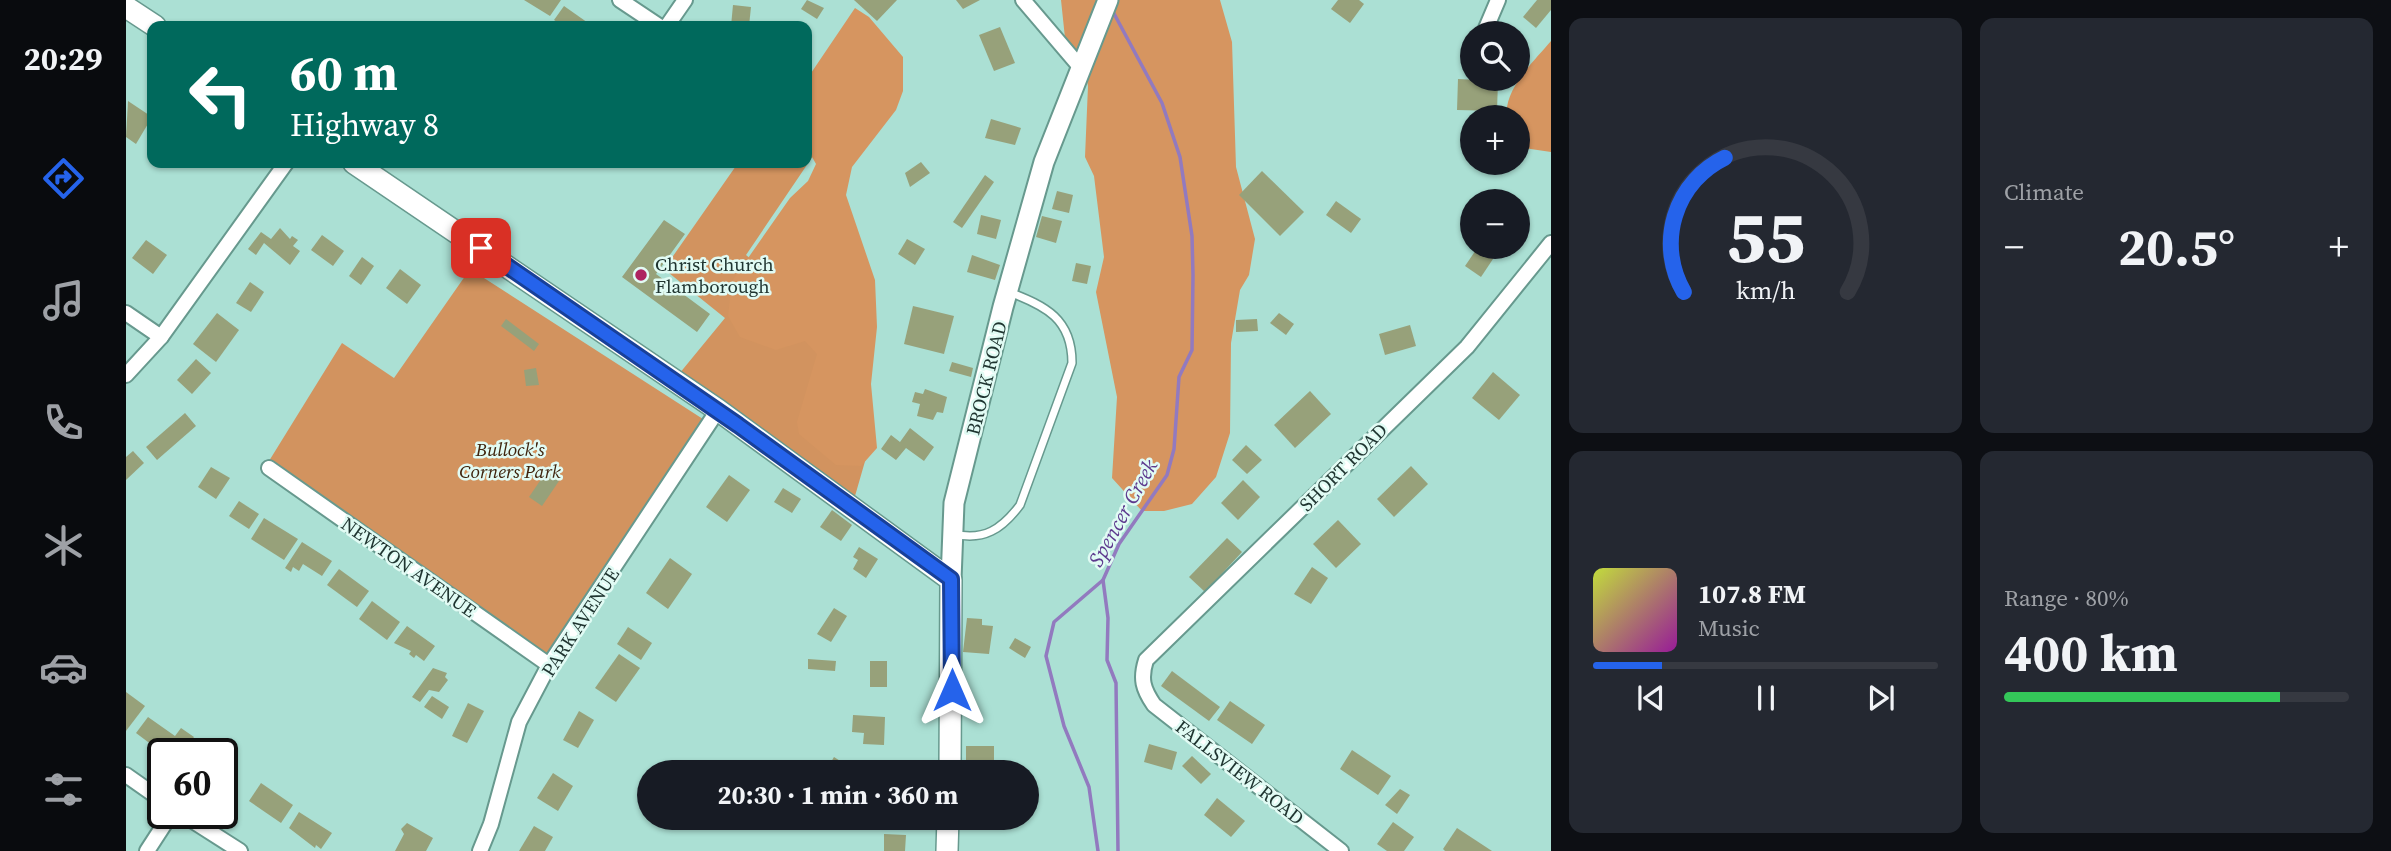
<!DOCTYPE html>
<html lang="en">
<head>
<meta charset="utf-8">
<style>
  :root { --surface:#171b24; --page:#242831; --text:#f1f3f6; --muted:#9ea1a6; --line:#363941; --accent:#2563eb }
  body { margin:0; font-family:"Source Serif 4",serif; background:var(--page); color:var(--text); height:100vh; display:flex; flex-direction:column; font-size:26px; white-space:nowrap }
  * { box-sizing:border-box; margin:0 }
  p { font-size:23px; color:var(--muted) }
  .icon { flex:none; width:38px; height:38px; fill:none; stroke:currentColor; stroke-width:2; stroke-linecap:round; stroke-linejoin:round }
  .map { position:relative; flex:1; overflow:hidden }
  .drawer { display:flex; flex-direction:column; gap:18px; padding:18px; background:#0d0f14; width:840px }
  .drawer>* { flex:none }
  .guide { position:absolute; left:21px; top:21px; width:665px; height:147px; border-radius:14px; box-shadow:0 2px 5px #0004; background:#00695c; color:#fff; overflow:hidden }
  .tools { position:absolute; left:1334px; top:21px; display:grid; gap:14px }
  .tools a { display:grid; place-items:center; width:70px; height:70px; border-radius:50%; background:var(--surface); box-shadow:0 2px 5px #0004; font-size:35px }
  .speed { position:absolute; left:21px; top:738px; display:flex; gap:14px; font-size:35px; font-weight:700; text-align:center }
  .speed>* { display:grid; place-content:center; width:91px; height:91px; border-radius:50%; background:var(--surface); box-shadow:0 2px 5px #0004; line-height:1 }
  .speed .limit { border:4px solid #111; border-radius:10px; background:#fff; color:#111 }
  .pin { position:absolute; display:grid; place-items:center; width:60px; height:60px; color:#fff; margin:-30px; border-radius:14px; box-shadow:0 4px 10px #0006 }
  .me { position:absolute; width:77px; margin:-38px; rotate:0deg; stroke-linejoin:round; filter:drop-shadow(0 0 5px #0008) }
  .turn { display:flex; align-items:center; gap:24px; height:147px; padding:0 28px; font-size:32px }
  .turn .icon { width:91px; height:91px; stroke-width:2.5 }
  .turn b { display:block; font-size:49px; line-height:60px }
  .big { font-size:52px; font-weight:700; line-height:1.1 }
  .drawer .widget { flex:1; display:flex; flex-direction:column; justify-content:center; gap:10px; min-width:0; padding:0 24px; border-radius:14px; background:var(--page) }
  .drawer .dial { align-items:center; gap:0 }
  .dial svg { height:182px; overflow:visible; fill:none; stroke:var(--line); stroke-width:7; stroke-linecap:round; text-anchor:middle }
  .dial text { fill:var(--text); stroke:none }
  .song { display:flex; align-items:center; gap:21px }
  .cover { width:84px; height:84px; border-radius:10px; background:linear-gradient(135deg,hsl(70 70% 55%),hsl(300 70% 35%)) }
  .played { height:7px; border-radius:4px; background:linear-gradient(90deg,var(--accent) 20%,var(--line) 20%) }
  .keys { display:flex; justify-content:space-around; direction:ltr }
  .heat { display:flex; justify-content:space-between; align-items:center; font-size:38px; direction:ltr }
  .charge { height:10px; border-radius:5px; background:linear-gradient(90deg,#34c759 80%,var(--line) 0) }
  .drawer .tiles { flex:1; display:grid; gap:18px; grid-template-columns:repeat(2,1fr) }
  .trip { position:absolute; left:511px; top:760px; width:402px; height:70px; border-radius:35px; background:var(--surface); box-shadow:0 2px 5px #0004; font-weight:700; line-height:70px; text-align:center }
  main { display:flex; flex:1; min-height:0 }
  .tab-bar { display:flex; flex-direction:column; width:126px; justify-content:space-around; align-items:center; background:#090b0e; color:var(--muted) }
  .tab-bar .icon { width:49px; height:49px }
  .tab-bar .on { color:var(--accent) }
  .tab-bar b { font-size:32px; color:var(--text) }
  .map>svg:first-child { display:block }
</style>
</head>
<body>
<main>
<nav class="tab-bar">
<b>20:29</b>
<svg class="icon on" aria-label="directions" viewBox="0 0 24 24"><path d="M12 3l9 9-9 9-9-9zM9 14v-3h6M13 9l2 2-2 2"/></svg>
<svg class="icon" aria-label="music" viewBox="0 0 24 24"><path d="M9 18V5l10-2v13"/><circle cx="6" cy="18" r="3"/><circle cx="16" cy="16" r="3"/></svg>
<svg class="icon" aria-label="phone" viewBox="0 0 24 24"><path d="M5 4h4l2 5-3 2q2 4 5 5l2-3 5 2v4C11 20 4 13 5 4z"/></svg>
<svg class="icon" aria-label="climate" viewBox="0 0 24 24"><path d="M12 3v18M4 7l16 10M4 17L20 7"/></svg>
<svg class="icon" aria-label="car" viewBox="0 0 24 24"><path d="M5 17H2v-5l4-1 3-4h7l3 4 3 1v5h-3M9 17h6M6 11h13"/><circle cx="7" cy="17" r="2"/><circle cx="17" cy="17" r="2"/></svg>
<svg class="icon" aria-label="filters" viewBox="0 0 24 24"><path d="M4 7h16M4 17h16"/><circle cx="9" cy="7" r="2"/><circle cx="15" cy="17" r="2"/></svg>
</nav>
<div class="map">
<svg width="1425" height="851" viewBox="0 0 1425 851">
  <rect width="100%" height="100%" fill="#abe0d4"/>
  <g fill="#d2935f">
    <path d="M681,147L689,153L620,255L743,358L744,444L729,496L553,374L599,318L538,269L612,163H681Z"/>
    <path d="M344,269L580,421L422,657L143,461L216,343L268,378Z"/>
  </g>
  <g fill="#d69560">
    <path d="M935,0H1094L1106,42L1110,167L1129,239L1123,275L1114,290L1105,343L1104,433L1090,477L1066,504L1038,511H1016L986,478L991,397L970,292L978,257L968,176L959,157L962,86L957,58L939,38Z"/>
    <path d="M729,8L743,17L777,57V91L770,110L726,167L720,195L749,280L751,327L745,384L751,448L735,466L710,465L673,434L671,422L691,354L679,341L650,350L614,337L602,316L606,281L664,198L682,181L690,164L681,148V79Z"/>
    <path d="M1425,41V152L1391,147V117H1381C1377,90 1409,60 1425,41Z"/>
  </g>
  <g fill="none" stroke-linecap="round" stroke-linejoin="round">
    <g stroke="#927abf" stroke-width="3.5">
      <path d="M985,8L1036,103L1054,157L1066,236L1067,275L1066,350L1053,377L1048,449L1041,475L993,544L977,580L982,618L981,660L990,683L992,851"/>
      <path d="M972,851L963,787L938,726L920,656L928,622L977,580"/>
    </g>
  </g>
  <g fill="#97a17a">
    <path d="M398,0H435L424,16Z"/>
    <path d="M681,0L698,8L691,19L675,9Z"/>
    <path d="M728,0H771L751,21Z"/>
    <path d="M830,0H854L837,9Z"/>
    <path d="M1212,0H1233L1238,4L1224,23L1205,9Z"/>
    <path d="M1411,0H1425V10L1410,28L1397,17Z"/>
    <path d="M607,5L625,7L623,26H605Z"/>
    <path d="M438,6L465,25L464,26H437L428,20Z"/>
    <path d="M874,27L889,63L868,71L853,35Z"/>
    <path d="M1332,79L1372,81L1371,111L1331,110Z"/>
    <path d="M2,101L26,117L10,144L0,137Z"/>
    <path d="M865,119L895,128L889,145L859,138Z"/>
    <path d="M795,162L804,173L784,187L779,173Z"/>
    <path d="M1136,171L1178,212L1154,236L1113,195Z"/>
    <path d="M859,175L868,182L836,228L827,222Z"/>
    <path d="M931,191L947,195L943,213L926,209Z"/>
    <path d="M1210,201L1235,219L1225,233L1200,215Z"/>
    <path d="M855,215L875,220L870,239L851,234Z"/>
    <path d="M916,216L936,221L930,243L910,237Z"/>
    <path d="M538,220L559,234L530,274L584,314L571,332L496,277Z"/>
    <path d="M154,228L164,239L166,236L172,240L167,246L174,251L164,265L138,243L130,255L122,249L135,232L145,239Z"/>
    <path d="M196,235L218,251L207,266L185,250Z"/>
    <path d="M781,239L799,249L789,265L772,254Z"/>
    <path d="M20,240L41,255L27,274L6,258Z"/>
    <path d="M1352,247H1375L1355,277L1339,266Z"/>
    <path d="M846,255L874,265L869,280L841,272Z"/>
    <path d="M236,257L248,266L235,285L223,276Z"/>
    <path d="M950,263L965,266L961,284L946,281Z"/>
    <path d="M274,269L295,285L281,304L260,288Z"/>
    <path d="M124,282L138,292L125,312L110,303Z"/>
    <path d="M787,306L828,316L818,354L778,344Z"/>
    <path d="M91,313L113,330L90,362L67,344Z"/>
    <path d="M1153,313L1168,324L1160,335L1144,323Z"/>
    <path d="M380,319L413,344L408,351L375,326Z"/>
    <path d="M1131,319L1132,331L1110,332V320Z"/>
    <path d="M1284,325L1290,346L1259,355L1253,334Z"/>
    <path d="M70,359L85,373L66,394L51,380Z"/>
    <path d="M826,362L847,368L845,377L823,371Z"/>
    <path d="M410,368L413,385L400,386L398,370Z"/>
    <path d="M1367,372L1394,395L1373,420L1346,398Z"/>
    <path d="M799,389L821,397L817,413L811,412L807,420L791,416L794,404L786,402L789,392L797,394Z"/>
    <path d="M1184,391L1205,414L1169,448L1148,425Z"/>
    <path d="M59,413L70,426L31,460L20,447Z"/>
    <path d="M784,428L808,447L798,461L780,448L770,460L755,449L765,435L774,442Z"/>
    <path d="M1120,445L1136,460L1121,474L1106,460Z"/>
    <path d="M7,451L18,463L0,480V457Z"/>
    <path d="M1285,466L1302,484L1268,517L1251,499Z"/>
    <path d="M85,467L104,478L90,499L72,487Z"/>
    <path d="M420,472L433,481L416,506L403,497Z"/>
    <path d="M603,475L624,490L601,522L580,507Z"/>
    <path d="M1117,480L1134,497L1112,520L1095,503Z"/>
    <path d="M657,488L675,499L666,513L648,502Z"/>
    <path d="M113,501L133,514L123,529L103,516Z"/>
    <path d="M706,510L726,525L715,541L694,527Z"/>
    <path d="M138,518L172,539L158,560L125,539Z"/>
    <path d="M1212,520L1235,544L1210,568L1187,544Z"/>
    <path d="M1101,538L1116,552L1079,592L1063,577Z"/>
    <path d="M176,542L206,561L196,576L177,564L173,571L167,567L165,572L159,568Z"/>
    <path d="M733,547L752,559L740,578L727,569L732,560L727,557Z"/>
    <path d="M544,558L566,574L542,609L520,593Z"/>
    <path d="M1186,567L1202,578L1185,604L1168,594Z"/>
    <path d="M213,569L243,591L231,607L201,585Z"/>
    <path d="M246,601L274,622L261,640L233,619Z"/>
    <path d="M708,608L721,616L705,642L691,634Z"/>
    <path d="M841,618L856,619V625L867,626L863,654L837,652Z"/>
    <path d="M281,626L309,646L298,661L290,655L288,658L283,654L285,651L268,643Z"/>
    <path d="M502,627L526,643L515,660L491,644Z"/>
    <path d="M889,638L905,647L899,658L883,648Z"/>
    <path d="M493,654L514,668L490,702L469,688Z"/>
    <path d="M682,659L710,661L709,671L682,669Z"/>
    <rect x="744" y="661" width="17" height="26"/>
    <path d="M307,668L321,673L319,677L322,680L313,692L303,690L294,702L286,697Z"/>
    <path d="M1046,671L1094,707L1083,721L1035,686Z"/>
    <path d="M0,692L19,706L0,731Z"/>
    <path d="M306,696L323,707L316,719L298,707Z"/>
    <path d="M1104,701L1139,725L1126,744L1091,720Z"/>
    <path d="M342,703L358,711L341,743L326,736Z"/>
    <path d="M453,711L468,720L452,748L437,740Z"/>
    <path d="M727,715L759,717L758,745L737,744L738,733L726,732Z"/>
    <path d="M22,717L49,736L55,728L68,737L56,754H37V758L32,754L34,751L10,733Z"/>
    <path d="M1023,744L1051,752L1046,770L1018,762Z"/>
    <rect x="840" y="746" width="28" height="26"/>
    <path d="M1226,750L1265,776L1252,795L1214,769Z"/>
    <path d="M1066,756L1085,774L1075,784L1056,766Z"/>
    <path d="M708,757L722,766L718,772H699Z"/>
    <path d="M96,770L109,778L100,791L96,789Z"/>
    <path d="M427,773L447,786L432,811L411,798Z"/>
    <path d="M135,783L167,805L155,823L123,801Z"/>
    <path d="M1274,789L1284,795L1271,814L1259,805Z"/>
    <path d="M1091,798L1119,821L1105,837L1078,815Z"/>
    <path d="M173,812L206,833L195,849L190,845L189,848L163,828Z"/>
    <path d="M693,817H712L706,828L691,820Z"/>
    <path d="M1267,822L1288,837L1278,851H1261L1251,844Z"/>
    <path d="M281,823L307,838L300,851H269L278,834L275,829Z"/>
    <path d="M408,826L427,837L419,851H393Z"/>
    <path d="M1331,828L1366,851H1319L1317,849Z"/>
    <path d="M758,834L780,835L779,851H758Z"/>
  </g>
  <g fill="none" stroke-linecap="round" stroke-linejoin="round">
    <g stroke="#67998e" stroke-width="10">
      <path id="lane" d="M828,534C858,541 876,529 894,505L946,363C946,319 920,306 883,292"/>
    </g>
    <g stroke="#67998e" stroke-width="18">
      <g id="street">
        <path d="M494,0L533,26"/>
        <path d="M897,0L955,68"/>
        <path d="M541,26L559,0"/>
        <path d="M1358,33L1372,0"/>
        <path d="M0,313L35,337"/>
        <path d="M0,375L35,337L160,163"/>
        <path d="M143,468L423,665"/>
        <path d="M0,775L37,801"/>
        <path d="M56,814L114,851"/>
        <path d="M21,851L45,814"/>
        <path d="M354,851L365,824L393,722L423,665L592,410"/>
        <path d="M1215,851L1028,705C1017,689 1014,679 1020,660L1341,347L1425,243"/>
      </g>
    </g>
    <g stroke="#67998e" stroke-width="23">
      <path id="secondary" d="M825,580L828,503L877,307L918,162L982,0"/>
    </g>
    <g stroke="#67998e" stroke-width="24">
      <g id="primary">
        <path d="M0,7L29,26"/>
        <path d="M228,163L592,410L825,580L824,772"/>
        <path d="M821,851L822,817"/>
      </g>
    </g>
    <use href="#lane" stroke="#fff" stroke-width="7"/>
    <use href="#street" stroke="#fff" stroke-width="14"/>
    <use href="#secondary" stroke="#fff" stroke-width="19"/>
    <use href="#primary" stroke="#fff" stroke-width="21"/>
  </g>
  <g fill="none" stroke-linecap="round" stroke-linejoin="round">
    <g stroke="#184099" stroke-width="18">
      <path id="route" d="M355,248L612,425L825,579L826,690"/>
    </g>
    <use href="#route" stroke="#2563eb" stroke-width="12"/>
  </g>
  <circle fill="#ae2360" stroke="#e1fbf4" stroke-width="2.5" cx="515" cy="275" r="7"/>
  <g text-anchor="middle" stroke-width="5" stroke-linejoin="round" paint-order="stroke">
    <g font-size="19" fill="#1f3430" stroke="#e1fbf4" text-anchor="start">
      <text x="529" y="271">Christ Church<tspan x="529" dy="22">Flamborough</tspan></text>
    </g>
    <g font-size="19" fill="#1f3430" stroke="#e1fbf4">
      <text transform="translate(860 378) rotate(-76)" y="7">BROCK ROAD</text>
      <text transform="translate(1217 467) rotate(-45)" y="7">SHORT ROAD</text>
      <text transform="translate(283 567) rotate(35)" y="7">NEWTON AVENUE</text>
      <text transform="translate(454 622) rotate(-57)" y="7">PARK AVENUE</text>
      <text transform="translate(1114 772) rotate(38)" y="7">FALLSVIEW ROAD</text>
    </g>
    <g font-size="19" font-style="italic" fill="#3f240d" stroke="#e1fbf4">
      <text x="384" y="456">Bullock's<tspan x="384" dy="22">Corners Park</tspan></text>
    </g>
    <g font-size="21" font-style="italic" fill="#5d3a8e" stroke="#e1fbf4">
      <text transform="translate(997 513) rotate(-61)" y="7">Spencer Creek</text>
    </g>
  </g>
</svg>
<div class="tools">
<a><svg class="icon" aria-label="search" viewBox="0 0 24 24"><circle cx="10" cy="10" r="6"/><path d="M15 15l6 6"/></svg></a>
<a>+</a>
<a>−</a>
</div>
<div class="speed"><div class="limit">60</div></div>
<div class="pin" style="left:355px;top:248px;background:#d93025"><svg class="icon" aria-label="arrive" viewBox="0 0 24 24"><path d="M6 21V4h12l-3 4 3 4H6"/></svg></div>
<svg class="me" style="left:826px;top:690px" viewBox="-20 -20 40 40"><path d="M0-17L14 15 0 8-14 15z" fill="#2563eb" stroke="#fff" stroke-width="4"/></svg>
<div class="trip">20:30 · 1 min · 360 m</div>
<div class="guide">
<div class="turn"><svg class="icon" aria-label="left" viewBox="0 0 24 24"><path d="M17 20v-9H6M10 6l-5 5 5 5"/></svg><div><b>60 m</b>Highway 8</div></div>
</div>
</div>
<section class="drawer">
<div class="tiles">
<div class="widget dial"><svg viewBox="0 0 100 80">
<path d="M14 69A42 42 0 1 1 86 69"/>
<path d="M14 69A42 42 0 0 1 32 10" stroke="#2563eb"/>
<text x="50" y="56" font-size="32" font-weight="700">55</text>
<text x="50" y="72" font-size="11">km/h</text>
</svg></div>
<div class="widget"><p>Climate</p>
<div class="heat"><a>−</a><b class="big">20.5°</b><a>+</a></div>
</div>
<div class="widget">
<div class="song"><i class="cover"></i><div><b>107.8 FM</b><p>Music</p></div></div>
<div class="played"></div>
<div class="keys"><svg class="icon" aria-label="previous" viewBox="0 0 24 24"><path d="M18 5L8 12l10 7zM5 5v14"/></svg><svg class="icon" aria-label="pause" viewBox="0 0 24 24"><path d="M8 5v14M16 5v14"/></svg><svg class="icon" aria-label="next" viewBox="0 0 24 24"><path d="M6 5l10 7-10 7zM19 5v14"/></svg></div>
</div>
<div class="widget"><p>Range · 80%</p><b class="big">400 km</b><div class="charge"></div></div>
</div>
</section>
</main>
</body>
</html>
